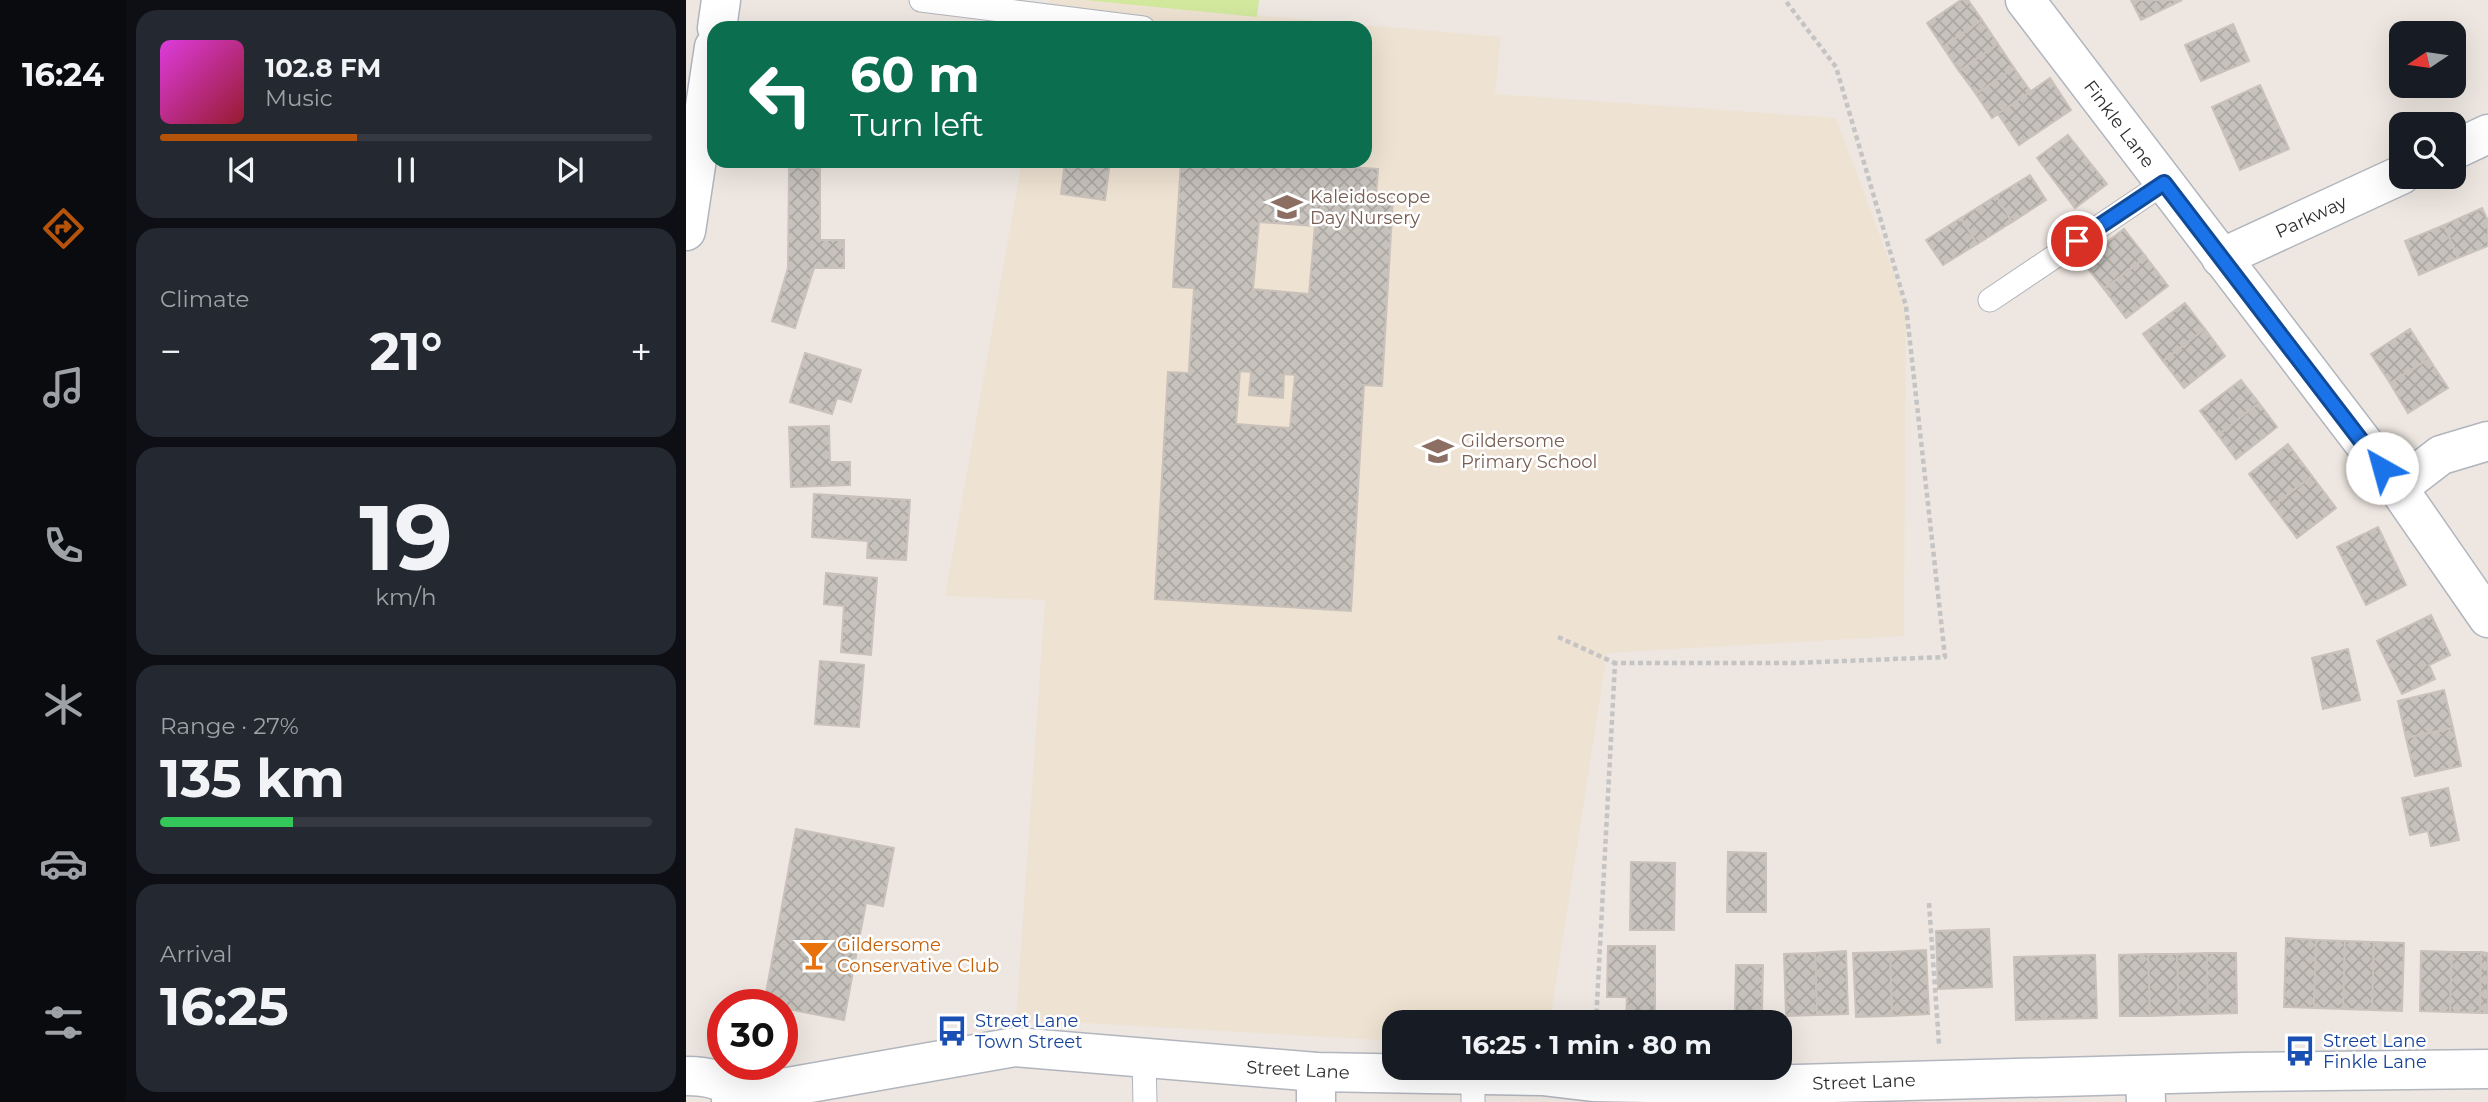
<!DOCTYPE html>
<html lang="en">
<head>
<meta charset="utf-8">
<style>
  :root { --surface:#171b24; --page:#242831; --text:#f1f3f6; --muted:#9ea1a6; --line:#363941; --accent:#b45309 }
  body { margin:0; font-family:Montserrat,sans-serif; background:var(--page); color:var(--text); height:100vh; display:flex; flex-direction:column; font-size:26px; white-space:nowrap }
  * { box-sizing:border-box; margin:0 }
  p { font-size:23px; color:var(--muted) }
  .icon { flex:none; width:38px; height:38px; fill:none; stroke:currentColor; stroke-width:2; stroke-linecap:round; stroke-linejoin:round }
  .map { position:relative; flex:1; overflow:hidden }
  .sheet { display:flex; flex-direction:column; gap:10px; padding:10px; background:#0d0f14; width:560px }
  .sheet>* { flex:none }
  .top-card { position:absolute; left:21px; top:21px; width:665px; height:147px; border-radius:21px; box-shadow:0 7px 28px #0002; background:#0b6e4f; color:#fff; overflow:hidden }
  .needle { width:46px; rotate:257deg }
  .buttons { position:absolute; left:1703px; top:21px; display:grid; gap:14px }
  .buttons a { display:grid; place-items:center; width:77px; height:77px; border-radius:14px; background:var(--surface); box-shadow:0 7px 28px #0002; font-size:35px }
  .speed { position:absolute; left:21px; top:989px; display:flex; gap:14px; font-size:35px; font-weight:700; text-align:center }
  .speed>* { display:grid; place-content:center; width:91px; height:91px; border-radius:50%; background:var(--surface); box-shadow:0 7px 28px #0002; line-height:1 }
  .speed .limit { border:10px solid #d22; background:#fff; color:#111 }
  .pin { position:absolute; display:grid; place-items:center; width:60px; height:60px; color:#fff; margin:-30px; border:4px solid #fff; border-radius:50%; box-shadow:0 2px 7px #0007 }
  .me { position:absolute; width:77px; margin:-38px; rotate:322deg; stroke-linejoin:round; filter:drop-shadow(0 0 5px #0008) }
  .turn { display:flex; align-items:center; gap:24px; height:147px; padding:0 28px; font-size:32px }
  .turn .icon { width:91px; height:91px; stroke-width:2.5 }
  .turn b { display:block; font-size:49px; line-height:60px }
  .big { font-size:52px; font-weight:700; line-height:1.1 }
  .sheet .tile { flex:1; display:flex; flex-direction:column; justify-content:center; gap:10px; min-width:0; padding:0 24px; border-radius:21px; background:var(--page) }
  .sheet .dial { align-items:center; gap:0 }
  .dial b { font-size:91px; line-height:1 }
  .song { display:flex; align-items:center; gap:21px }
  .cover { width:84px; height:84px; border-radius:10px; background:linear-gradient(135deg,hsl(300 70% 55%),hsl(350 70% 35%)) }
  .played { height:7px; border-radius:4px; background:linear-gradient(90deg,var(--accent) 40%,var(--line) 40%) }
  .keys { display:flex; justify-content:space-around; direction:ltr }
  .heat { display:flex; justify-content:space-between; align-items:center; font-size:38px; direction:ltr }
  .charge { height:10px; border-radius:5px; background:linear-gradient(90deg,#34c759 27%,var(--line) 0) }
  .trip { position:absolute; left:696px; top:1010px; width:410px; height:70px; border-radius:21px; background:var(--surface); box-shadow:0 7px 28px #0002; font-weight:700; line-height:70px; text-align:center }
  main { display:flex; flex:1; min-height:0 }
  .dock { display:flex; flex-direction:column; width:126px; justify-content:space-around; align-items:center; background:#090b0e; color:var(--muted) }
  .dock .icon { width:49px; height:49px }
  .dock .on { color:var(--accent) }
  .dock b { font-size:32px; color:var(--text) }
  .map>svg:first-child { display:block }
</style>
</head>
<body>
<main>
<nav class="dock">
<b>16:24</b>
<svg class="icon on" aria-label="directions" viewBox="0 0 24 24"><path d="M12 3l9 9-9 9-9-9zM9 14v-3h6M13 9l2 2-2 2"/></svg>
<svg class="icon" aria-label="music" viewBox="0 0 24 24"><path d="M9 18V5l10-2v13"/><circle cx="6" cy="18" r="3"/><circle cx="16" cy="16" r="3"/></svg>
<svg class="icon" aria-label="phone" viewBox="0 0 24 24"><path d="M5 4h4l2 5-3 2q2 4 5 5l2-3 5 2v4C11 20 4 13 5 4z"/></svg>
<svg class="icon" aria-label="climate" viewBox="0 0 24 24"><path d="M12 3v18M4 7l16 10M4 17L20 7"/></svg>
<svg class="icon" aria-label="car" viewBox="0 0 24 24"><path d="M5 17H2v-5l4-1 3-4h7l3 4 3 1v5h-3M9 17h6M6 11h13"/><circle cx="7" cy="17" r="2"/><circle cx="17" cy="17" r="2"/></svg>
<svg class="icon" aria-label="filters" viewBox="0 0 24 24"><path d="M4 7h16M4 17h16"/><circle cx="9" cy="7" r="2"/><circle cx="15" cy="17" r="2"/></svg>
</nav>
<section class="sheet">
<div class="tile">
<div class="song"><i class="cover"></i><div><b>102.8 FM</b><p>Music</p></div></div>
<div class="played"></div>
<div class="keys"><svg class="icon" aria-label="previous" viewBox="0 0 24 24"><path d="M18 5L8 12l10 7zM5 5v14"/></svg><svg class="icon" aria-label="pause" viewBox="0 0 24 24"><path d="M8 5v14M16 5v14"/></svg><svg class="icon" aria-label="next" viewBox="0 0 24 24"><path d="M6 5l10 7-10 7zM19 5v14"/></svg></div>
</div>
<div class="tile"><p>Climate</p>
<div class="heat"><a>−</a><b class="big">21°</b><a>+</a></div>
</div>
<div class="tile dial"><b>19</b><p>km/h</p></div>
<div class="tile"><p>Range · 27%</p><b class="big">135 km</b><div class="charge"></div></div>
<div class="tile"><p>Arrival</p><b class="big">16:25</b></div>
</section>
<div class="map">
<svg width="1802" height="1102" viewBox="0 0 1802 1102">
  <defs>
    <pattern id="building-cross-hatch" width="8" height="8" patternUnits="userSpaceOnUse" patternTransform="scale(1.75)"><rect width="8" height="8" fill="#c7c2bc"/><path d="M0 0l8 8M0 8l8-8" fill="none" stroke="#aba7a2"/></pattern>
  </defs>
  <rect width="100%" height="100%" fill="#eee7e1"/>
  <path fill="#eee2d2" d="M364,0H399L815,37L809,94L1150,118L1220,306L1218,636L921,653L864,1022H709V1041L330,1019L359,600L259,596L336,161H679V28H359Z"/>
  <path fill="#d1e89d" d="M399,0H573L571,17Z"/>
  <g fill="url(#building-cross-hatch)" stroke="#cac2ba" stroke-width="2" fill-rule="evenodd">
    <path d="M1275,0H1282L1296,20L1257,47L1241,23Z"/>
    <path d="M1445,0H1496L1455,20Z"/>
    <path d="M1296,20L1312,44L1273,71L1257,47Z"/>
    <path d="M1547,24L1563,61L1515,81L1499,45Z"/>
    <path d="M1312,44L1328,68L1290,94L1273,71Z"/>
    <path d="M1328,68L1345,92L1306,118L1290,94Z"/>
    <path d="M1364,78L1385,110L1333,145L1312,114Z"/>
    <path d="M1574,85L1603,149L1554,170L1526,107Z"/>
    <path d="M1382,135L1421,184L1389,208L1351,158Z"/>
    <path d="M379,161H424L419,200L375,194Z"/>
    <path d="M495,161H643V166L692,169L690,197L707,198L696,386L678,385L665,611L469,599L482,372L503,373V369L508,288L487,287ZM573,222L629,226L623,294L567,289ZM554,371L565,372L563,395L597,398L598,374L609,375L604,428L550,424Z"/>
    <path d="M103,167L134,168V240H158V268H128L109,328L86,321L102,268Z"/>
    <path d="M1344,175L1360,200L1326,222L1310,196Z"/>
    <path d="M1310,196L1326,222L1291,244L1275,218Z"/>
    <path d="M1796,208L1802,221V246L1772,258L1758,225Z"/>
    <path d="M1275,218L1291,244L1257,265L1240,240Z"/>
    <path d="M1758,225L1772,258L1733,275L1719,241Z"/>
    <path d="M1438,229L1460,257L1418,289L1396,261Z"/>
    <path d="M1460,257L1482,286L1440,318L1418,289Z"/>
    <path d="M1499,303L1519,329L1477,361L1457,334Z"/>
    <path d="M1519,329L1539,356L1498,388L1477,361Z"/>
    <path d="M1724,329L1743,359L1704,383L1685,354Z"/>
    <path d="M119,353L175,370L165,402L151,398L146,414L104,402Z"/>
    <path d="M1743,359L1762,388L1722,413L1704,383Z"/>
    <path d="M1555,380L1573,403L1532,435L1514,411Z"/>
    <path d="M1573,403L1591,427L1550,459L1532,435Z"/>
    <path d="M143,426L144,462H164V485L105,487L103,427Z"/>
    <path d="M1602,444L1626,476L1587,506L1563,474Z"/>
    <path d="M1626,476L1650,508L1611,538L1587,506Z"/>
    <path d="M128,494L224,500L220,560L181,558L182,541L126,537Z"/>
    <path d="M1692,527L1720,585L1680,605L1651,547Z"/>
    <path d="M140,573L191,578L185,655L155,652L158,606L138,604Z"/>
    <path d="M1745,615L1764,655L1743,665L1749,679L1716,694L1691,641Z"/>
    <path d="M1662,649L1674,700L1637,709L1626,658Z"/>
    <path d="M134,661L178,665L173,727L129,724Z"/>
    <path d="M1758,690L1767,728L1720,738L1712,701Z"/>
    <path d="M1767,728L1775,766L1729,776L1720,738Z"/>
    <path d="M1762,788L1773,840L1745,846L1742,831L1724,835L1716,798Z"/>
    <path d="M110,829L208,848L197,906L180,903L158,1020L96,1008V1004H78Z"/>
    <path d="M1042,852L1080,853V912H1041Z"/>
    <path d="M945,862L989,863L988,930H944Z"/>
    <path d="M1303,929L1306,987L1252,989L1250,931Z"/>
    <path d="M1600,938L1630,940L1628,1008L1598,1007Z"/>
    <path d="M1630,940L1659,941L1657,1009L1628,1008Z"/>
    <path d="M1659,941L1688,942L1686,1010L1657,1009Z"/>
    <path d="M1688,942L1718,943L1716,1011L1686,1010Z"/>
    <path d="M922,946H969V1020H940L941,997H921Z"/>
    <path d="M1240,950L1243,1014L1206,1016L1204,952Z"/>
    <path d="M1160,951L1162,1014L1131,1015L1129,953Z"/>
    <path d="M1735,951L1766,952L1764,1012L1734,1011Z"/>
    <path d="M1204,952L1206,1016L1170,1017L1167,953Z"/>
    <path d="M1766,952H1795L1794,1013L1764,1012Z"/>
    <path d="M1795,952L1802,953V1013H1794Z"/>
    <path d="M1129,953L1131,1015L1100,1016L1098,954Z"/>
    <path d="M1521,953L1522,1014L1493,1015L1491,954Z"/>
    <path d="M1521,953H1550L1551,1013L1522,1014Z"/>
    <path d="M1462,954L1464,1016H1434L1433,955Z"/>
    <path d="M1462,954H1491L1493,1015L1464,1016Z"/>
    <path d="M1409,955L1411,1018L1330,1020L1328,957Z"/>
    <path d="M1050,965H1077L1076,1011H1049Z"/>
  </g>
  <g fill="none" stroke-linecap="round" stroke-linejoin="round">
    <g stroke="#b1b5bd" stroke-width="25">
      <g id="service">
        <path d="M235,0L457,28"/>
        <path d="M1304,300L1478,183"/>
        <path d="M458,1059L459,1102"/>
        <path d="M787,1074V1102"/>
      </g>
    </g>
    <g stroke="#b1b5bd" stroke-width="41">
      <g id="minor">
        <path d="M1339,0L1712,488L1802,618"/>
        <path d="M1768,150L1802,134"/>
        <path d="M1535,258L1715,175"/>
        <path d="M1712,488L1755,455L1802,441"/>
        <path d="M1459,1075L1460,1102"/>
        <path d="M630,1102V1072"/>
      </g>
    </g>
    <g stroke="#b1b5bd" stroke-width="41">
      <g id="tertiary">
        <path d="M0,1076C24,1076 37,1080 56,1095"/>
        <path d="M45,1102L56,1095L329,1047L630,1072L856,1076L907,1082L1073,1085L1557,1072L1802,1069"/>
      </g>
    </g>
    <g stroke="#b1b5bd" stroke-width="41">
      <g id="secondary">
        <path d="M31,28L35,0"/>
        <path d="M0,231L28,47"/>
      </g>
    </g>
    <g stroke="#c4c4c4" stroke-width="4.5" stroke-dasharray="5 3.5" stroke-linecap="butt">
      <path d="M872,637L929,663"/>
      <path d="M1243,903L1253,1044"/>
      <path d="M910,1022L929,663H1108L1259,657L1220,306L1150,67L1099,0"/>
    </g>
    <use href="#service" stroke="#fff" stroke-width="23"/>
    <use href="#minor" stroke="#fff" stroke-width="38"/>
    <use href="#tertiary" stroke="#fff" stroke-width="38"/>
    <use href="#secondary" stroke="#fff" stroke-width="38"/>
  </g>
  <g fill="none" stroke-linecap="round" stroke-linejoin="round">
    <g stroke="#114b97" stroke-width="18">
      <path id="route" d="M1391,241L1478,183L1696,468"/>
    </g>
    <use href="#route" stroke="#1a73e8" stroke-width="12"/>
  </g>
  <defs>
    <g id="school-bare" transform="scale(2.415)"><path d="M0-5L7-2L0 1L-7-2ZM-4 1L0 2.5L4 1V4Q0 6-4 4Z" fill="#8d6e63" stroke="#fff" stroke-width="2.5" paint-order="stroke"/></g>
    <g id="bar-bare" transform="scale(2.415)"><path d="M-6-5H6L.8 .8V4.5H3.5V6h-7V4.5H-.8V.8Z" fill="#e8710a" stroke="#fff" stroke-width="2.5" paint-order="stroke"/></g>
    <g id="bus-bare" transform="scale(2.415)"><path d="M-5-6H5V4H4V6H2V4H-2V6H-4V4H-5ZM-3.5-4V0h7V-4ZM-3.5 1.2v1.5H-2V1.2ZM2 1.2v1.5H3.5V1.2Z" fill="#1a4fb4" stroke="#fff" stroke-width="2.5" paint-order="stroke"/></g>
  </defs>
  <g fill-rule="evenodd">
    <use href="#school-bare" x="601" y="207"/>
    <use href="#school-bare" x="752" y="451"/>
    <use href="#bar-bare" x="128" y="955"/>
    <use href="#bus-bare" x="266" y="1031"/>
    <use href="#bus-bare" x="1614" y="1051"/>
  </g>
  <g text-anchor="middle" stroke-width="5" stroke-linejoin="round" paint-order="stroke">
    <g font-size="18" fill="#2e2e2e" stroke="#fff">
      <text transform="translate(1433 124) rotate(53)" y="6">Finkle Lane</text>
      <text transform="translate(1625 217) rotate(-25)" y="6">Parkway</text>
      <text transform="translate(612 1070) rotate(3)" y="6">Street Lane</text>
      <text transform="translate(1178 1082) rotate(-2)" y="6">Street Lane</text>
    </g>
    <g font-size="18" fill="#785e54" stroke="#fff" text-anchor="start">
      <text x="624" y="203">Kaleidoscope<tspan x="624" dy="21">Day Nursery</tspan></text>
      <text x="775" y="447">Gildersome<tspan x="775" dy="21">Primary School</tspan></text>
    </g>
    <g font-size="18" fill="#c56008" stroke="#fff" text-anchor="start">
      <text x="151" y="951">Gildersome<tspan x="151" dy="21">Conservative Club</tspan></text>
    </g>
    <g font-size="18" fill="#164399" stroke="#fff" text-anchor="start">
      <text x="289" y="1027">Street Lane<tspan x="289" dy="21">Town Street</tspan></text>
      <text x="1637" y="1047">Street Lane<tspan x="1637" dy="21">Finkle Lane</tspan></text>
    </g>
  </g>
</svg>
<div class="buttons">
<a><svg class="needle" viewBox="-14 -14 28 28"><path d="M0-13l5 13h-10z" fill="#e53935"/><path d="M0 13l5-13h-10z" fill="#9ea1a6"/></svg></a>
<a><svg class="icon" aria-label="search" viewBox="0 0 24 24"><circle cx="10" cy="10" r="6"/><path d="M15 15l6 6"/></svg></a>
</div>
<div class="speed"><div class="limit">30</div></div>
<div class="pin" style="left:1391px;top:241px;background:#d93025"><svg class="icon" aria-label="arrive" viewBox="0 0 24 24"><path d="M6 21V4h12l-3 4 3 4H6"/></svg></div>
<svg class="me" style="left:1696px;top:468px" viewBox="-20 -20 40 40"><circle r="19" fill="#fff"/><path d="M0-13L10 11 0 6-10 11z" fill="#1a73e8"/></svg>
<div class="trip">16:25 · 1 min · 80 m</div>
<div class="top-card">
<div class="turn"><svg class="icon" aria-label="left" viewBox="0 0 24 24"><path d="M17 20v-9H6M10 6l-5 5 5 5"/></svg><div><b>60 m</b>Turn left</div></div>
</div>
</div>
</main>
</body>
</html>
